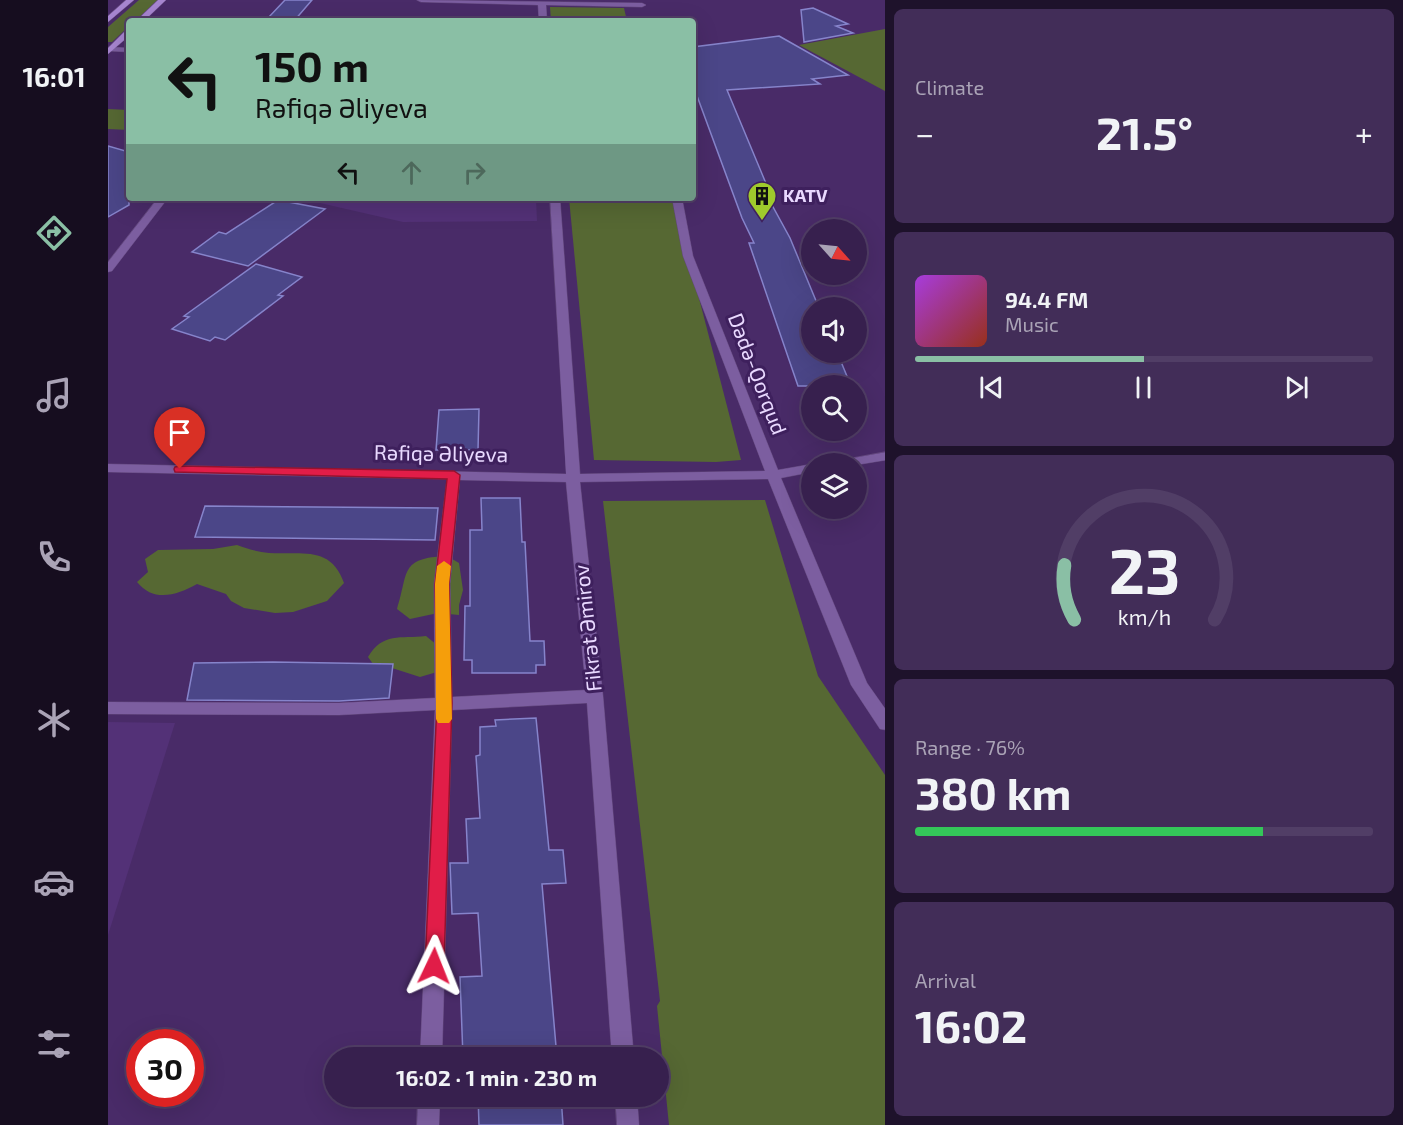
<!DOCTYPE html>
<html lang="en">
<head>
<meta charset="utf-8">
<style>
  :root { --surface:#37204e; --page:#422d58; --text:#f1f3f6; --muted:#aaa3b6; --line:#513e66; --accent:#8abfa5 }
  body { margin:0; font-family:"Exo 2",sans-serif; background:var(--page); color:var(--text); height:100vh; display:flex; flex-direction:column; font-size:22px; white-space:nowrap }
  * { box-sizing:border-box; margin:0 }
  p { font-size:20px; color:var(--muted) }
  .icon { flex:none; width:33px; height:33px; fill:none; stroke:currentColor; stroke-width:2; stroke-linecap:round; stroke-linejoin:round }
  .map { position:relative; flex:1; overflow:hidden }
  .drawer { display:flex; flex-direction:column; gap:9px; padding:9px; background:#1e122b; width:518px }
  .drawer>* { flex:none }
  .hud { position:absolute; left:18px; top:18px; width:570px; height:183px; border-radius:6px; box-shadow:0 6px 24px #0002,0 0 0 2px var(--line); background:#8abfa5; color:#111; overflow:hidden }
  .needle { width:39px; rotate:117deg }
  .tools { position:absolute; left:693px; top:219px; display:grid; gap:12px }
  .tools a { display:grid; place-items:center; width:66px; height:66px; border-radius:50%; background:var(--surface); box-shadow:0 6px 24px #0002,0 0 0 2px var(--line); font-size:30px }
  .speed { position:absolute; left:18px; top:1029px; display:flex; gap:12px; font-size:30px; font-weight:700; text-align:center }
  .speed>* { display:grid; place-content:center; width:78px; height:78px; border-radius:50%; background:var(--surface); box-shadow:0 6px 24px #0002,0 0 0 2px var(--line); line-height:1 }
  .speed .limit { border:9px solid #d22; background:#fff; color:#111 }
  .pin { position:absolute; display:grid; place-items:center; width:51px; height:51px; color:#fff; margin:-62px -26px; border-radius:50% 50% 50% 0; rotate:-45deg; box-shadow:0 0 6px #0007 }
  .pin .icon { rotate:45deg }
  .me { position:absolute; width:66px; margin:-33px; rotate:2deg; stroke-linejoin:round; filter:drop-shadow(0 0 4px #0008) }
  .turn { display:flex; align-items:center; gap:21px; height:126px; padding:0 30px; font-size:27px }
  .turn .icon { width:78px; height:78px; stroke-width:2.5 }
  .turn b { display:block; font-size:42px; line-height:51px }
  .lanes { display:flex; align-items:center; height:57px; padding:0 30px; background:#0003; justify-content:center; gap:30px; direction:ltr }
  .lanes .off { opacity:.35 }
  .big { font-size:45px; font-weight:700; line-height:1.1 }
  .drawer .tile { flex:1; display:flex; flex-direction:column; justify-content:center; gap:9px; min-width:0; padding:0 21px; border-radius:9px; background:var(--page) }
  .drawer .dial { align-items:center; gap:0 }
  .dial svg { height:156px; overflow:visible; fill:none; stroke:var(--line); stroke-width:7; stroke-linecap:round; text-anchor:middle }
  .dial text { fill:var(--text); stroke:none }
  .song { display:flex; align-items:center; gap:18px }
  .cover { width:72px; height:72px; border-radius:9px; background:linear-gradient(135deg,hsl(280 70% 55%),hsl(10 70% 35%)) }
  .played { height:6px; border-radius:3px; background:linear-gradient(90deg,var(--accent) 50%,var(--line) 50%) }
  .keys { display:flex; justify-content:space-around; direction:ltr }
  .heat { display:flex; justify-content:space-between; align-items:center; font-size:33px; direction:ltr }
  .charge { height:9px; border-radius:4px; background:linear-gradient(90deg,#34c759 76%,var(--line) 0) }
  .trip { position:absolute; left:216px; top:1047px; width:345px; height:60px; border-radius:30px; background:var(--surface); box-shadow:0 6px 24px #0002,0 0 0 2px var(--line); font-weight:700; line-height:60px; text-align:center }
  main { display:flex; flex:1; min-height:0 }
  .menu { display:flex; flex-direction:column; width:108px; justify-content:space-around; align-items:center; background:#160d1f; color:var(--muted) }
  .menu .icon { width:42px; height:42px }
  .menu .on { color:var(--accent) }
  .menu b { font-size:27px; color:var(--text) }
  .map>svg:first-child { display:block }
</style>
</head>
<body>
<main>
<nav class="menu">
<b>16:01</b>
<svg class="icon on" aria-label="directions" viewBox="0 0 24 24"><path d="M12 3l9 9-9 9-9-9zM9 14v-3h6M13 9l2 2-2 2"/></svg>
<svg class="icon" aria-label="music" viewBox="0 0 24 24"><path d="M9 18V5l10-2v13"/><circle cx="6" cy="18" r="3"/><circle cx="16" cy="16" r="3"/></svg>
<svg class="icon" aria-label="phone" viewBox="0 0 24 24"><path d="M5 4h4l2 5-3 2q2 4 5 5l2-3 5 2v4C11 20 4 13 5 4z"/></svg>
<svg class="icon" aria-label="climate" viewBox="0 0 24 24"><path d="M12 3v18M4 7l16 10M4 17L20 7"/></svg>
<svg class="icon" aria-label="car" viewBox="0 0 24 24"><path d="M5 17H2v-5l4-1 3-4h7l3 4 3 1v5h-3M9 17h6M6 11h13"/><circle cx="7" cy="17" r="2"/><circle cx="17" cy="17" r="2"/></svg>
<svg class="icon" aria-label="filters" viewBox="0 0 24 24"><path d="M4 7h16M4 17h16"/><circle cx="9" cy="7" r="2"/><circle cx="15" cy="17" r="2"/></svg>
</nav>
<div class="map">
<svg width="778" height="1125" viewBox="0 0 778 1125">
  <rect width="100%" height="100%" fill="#492b68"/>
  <g fill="#533177">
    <path d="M190,198H428L429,221L295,222Z"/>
    <path d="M0,722L67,723L0,935Z"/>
  </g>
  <g fill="#566833">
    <path d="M31,0H50L27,21H21V26L4,42H0V27Z"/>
    <path d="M442,7L516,8L519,21H443Z"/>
    <path d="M777,29V91L691,45Z"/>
    <path d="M0,109L21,110V130L0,129Z"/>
    <path d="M461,198H565L633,460L608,462L486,460Z"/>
    <path d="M657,500L710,676L777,775V1125H561L549,1006L552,1001L495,501Z"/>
    <path d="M129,545C140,549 150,552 161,553C193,555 223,545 236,583L219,601L185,612L167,613L136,608L123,601L118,594L89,584C69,595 46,603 29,582L40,572L37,559L50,550L105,549Z"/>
    <path d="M339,556L351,563L355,590L351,605V615L330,613L302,619L289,609C301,572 291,558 339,556Z"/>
    <path d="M318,636L335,650L329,672L312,677L284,668H268L260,657C275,632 292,639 318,636Z"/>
  </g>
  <g fill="#4b4688" stroke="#8684cb" stroke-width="1.5">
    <path d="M177,0H204L186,21L159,19Z"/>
    <path d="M705,8L740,24L728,26L745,33L696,42L693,10Z"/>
    <path d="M671,36L740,75L704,79L712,84L619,90L662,193L658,194L682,238L711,308H704V352H729L743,386H690L641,243H646L634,218L585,85V47Z"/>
    <path d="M0,146L21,152V205L0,217Z"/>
    <path d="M170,200L217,209L140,266L84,252L111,232L118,234Z"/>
    <path d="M148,264L194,277L170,295L175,296L117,340L107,337L102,341L64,329L81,317L76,316Z"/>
    <path d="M371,409L370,450H328L331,410Z"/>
    <path d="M373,498H412L414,542H417L422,641H436L437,665H428V673H364V660H356L357,606H362V530H374Z"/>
    <path d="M97,506L330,508L327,540L87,537Z"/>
    <path d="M165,662L285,664L281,698L231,701L79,700L86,663Z"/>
    <path d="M428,718L441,850H455L458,883L434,884L449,1058H355L352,977L374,976L370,913L344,914L342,863H360L358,819L372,818L368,756L372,755V727L388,726L387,720Z"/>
    <path d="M370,1096H453L455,1125H371Z"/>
  </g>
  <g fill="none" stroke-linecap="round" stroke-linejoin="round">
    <g stroke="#63487d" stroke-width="1">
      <g id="minor">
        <path d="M309,0L534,3L538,5L534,7L438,5L439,21H431L430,5L313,2Z"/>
        <path d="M1,47L21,48V52L1,51Z"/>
        <path d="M50,198H60L4,271L0,272V262Z"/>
        <path d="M442,198H452L472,474L657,471L575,256L564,198H574L585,256L670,470L704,464V472L673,478L759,683L778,710V730L772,729L743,685L660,479L472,482L495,696L526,1058H504L479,703L344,710L334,1058H312L327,710L231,715L0,714V702L231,703L327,698L326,584L339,479L0,472V464L458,474ZM352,480L458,482L478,690L344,697L342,584Z"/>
        <path d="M778,452V460L748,465V464H728L734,460Z"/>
        <path d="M310,1096H332L331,1125H309Z"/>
        <path d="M507,1096H529L531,1125H509Z"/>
      </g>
    </g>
    <g stroke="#63487d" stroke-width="1">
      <g id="major">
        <path d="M18,0H26L0,22V16Z"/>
        <path d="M50,0H58L36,21H28Z"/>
        <path d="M18,30H21V36L0,54V48Z"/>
      </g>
    </g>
    <use href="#minor" fill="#7c5ea0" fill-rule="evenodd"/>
    <use href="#major" fill="#a685cf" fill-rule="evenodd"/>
  </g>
  <path fill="#e11d48" stroke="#92132f" stroke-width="1.5" d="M72,466L346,471L352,475L341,584L344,703L336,966L333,972L326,974L320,972L317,966L329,703L327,584L339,479L67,472L66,469L67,467Z"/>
  <path fill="#f59e0b" d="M336,561L343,566L341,584L344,719L341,723H330L328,719L327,584L329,566Z"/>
  <defs>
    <g id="building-pin" transform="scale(1.5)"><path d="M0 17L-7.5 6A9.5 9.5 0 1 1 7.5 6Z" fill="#9fca2c" stroke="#3e205d"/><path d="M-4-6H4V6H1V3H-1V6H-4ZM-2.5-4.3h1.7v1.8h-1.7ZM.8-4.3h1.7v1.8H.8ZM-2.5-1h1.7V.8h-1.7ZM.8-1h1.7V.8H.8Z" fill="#111"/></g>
  </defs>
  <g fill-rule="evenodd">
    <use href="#building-pin" x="654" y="196"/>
  </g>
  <g text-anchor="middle" stroke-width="6" stroke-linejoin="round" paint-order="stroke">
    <g font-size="18" font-weight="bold" fill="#e9d9ff" stroke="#3e205d" text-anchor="start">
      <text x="675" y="202">KATV</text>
    </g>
    <g font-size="21" fill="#e9d9ff" stroke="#3e205d">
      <text transform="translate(649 374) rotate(69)" y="7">Dədə-Qorqud</text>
      <text transform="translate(333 454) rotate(1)" y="7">Rəfiqə Əliyeva</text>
      <text transform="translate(480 628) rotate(-96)" y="7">Fikrət Əmirov</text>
    </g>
  </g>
</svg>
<div class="tools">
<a><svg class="needle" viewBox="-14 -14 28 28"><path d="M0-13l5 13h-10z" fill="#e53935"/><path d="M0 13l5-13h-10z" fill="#aaa3b6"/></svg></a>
<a><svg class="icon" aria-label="sound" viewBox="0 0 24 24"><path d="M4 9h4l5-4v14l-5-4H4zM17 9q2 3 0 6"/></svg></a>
<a><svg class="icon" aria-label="search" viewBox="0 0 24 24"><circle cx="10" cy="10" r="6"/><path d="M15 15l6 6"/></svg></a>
<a><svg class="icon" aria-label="layers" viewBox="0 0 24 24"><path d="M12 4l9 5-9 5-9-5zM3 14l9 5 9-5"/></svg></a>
</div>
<div class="speed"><div class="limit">30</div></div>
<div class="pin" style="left:72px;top:469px;background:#d93025"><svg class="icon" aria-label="arrive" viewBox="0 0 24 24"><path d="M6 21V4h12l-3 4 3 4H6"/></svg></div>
<svg class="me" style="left:326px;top:966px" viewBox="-20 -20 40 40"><path d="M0-17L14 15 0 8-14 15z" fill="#e11d48" stroke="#fff" stroke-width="4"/></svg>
<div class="trip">16:02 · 1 min · 230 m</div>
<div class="hud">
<div class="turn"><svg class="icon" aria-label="left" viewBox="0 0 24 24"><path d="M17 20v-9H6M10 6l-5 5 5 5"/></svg><div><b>150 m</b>Rəfiqə Əliyeva</div></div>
<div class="lanes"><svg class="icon" aria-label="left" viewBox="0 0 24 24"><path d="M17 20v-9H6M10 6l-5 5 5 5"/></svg><svg class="icon off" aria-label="ahead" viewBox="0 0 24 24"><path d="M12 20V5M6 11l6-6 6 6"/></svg><svg class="icon off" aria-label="right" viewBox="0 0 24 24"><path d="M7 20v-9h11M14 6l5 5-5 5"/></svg></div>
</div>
</div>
<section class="drawer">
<div class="tile"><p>Climate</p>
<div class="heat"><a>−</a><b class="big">21.5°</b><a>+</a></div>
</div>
<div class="tile">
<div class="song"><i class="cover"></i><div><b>94.4 FM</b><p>Music</p></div></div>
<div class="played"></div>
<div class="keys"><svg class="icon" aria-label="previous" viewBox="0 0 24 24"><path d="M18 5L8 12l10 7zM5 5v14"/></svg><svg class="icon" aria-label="pause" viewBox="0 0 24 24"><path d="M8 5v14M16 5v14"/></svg><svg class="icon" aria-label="next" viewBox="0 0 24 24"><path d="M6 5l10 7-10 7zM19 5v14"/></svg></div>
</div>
<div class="tile dial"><svg viewBox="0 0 100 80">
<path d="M14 69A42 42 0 1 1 86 69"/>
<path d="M14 69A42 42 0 0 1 9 41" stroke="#8abfa5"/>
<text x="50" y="56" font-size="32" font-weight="700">23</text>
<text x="50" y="72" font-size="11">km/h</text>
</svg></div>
<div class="tile"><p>Range · 76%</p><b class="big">380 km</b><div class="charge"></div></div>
<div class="tile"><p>Arrival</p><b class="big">16:02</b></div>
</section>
</main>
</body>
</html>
